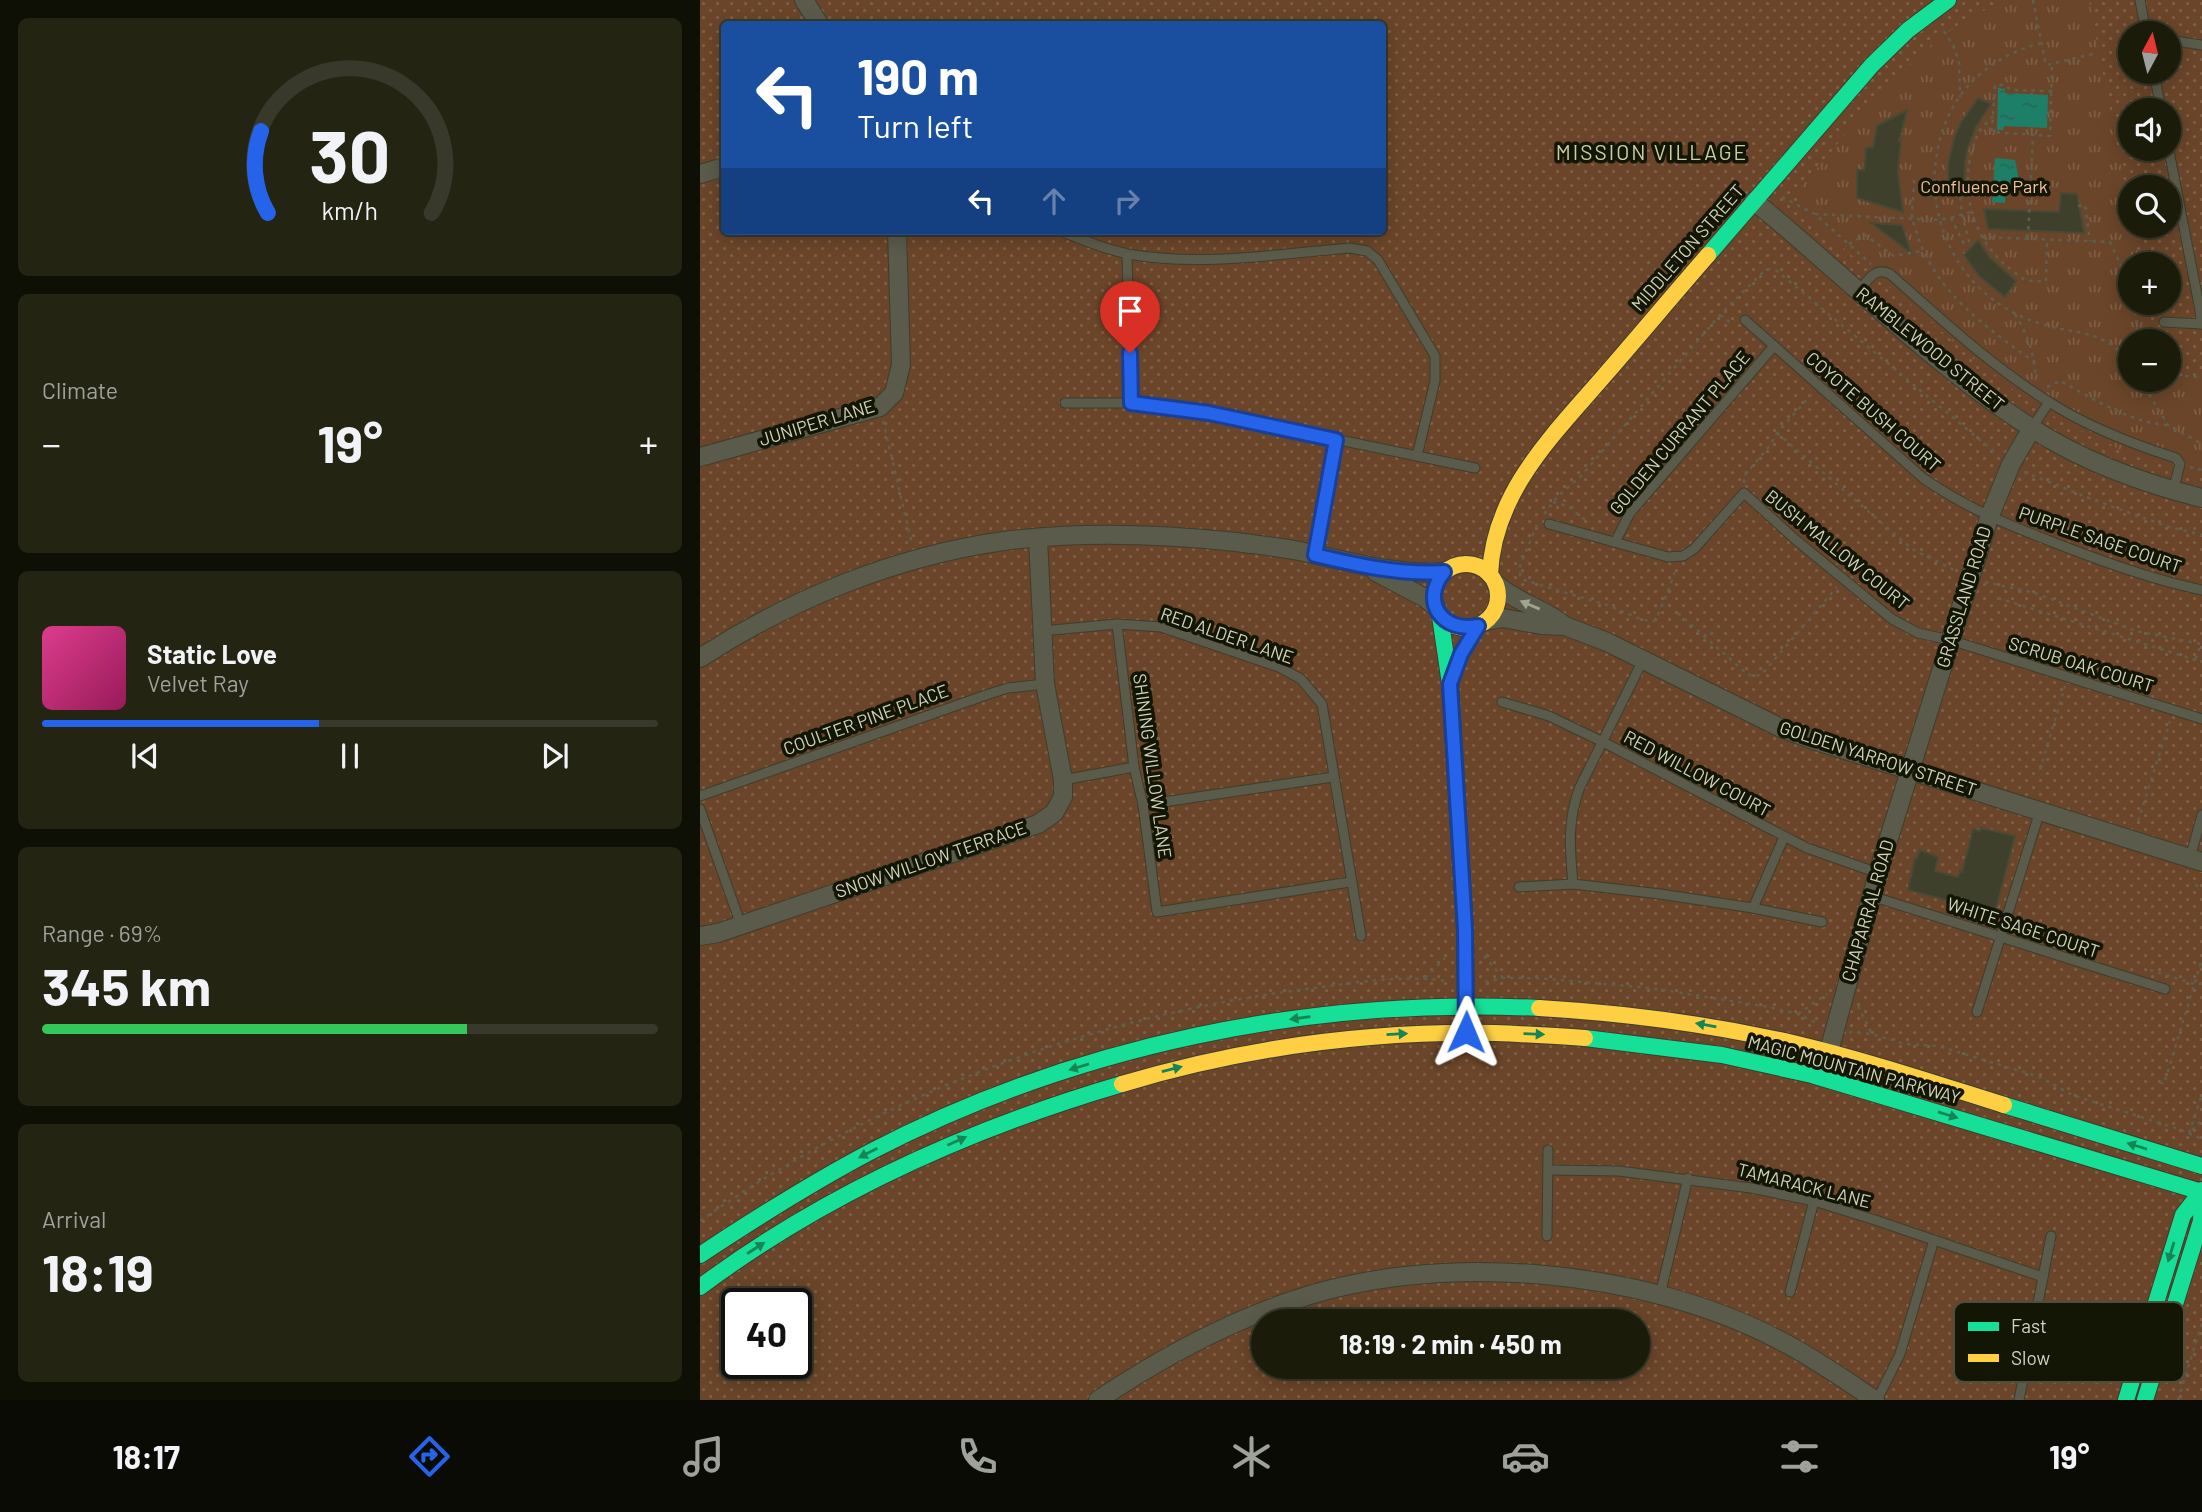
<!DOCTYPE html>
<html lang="en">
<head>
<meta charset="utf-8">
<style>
  :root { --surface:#1a1b09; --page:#232412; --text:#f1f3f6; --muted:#9fa19c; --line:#38392a; --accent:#2563eb }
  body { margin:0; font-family:Barlow,sans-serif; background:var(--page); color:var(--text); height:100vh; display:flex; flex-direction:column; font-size:26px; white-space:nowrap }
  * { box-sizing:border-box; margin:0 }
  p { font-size:23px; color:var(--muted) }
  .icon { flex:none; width:38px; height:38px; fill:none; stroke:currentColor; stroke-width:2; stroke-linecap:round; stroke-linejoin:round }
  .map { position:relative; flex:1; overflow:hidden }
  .details { display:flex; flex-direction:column; gap:18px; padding:18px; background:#0e0f05; width:700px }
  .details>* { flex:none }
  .hud { position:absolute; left:21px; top:21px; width:665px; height:214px; border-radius:7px; box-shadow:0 4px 18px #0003,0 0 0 2px var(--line); background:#1a4fa0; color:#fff; overflow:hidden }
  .needle { width:46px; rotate:7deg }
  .buttons { position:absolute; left:1418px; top:21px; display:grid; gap:14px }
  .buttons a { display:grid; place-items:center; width:63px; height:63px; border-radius:50%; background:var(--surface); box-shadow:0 4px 18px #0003,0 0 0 2px var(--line); font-size:35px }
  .speed { position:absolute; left:21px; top:1288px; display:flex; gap:14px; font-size:35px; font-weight:700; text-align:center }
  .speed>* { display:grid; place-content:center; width:91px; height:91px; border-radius:50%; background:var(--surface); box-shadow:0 4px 18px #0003,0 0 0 2px var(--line); line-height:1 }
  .speed .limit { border:4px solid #111; border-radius:10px; background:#fff; color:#111 }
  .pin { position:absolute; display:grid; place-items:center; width:60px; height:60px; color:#fff; margin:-72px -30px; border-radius:50% 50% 50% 0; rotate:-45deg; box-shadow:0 0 7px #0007 }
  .pin .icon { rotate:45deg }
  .me { position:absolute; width:77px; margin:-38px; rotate:1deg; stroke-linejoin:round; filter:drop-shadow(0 0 5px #0008) }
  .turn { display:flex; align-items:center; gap:24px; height:147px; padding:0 21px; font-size:32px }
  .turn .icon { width:91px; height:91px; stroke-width:2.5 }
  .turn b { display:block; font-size:49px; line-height:60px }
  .lanes { display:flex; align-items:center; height:66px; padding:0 21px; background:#0003; justify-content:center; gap:35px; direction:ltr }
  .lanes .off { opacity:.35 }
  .big { font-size:52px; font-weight:700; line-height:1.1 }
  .details .card { flex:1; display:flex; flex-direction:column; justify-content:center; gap:10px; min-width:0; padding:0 24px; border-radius:10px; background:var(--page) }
  .details .dial { align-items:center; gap:0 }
  .dial svg { height:182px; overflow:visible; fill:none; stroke:var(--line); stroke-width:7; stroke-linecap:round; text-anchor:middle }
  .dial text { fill:var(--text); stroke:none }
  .song { display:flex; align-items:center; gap:21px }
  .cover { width:84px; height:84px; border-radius:10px; background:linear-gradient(135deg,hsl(330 70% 55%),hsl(330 70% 35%)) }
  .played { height:7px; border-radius:4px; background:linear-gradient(90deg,var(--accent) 45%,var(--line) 45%) }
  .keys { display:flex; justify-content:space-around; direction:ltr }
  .heat { display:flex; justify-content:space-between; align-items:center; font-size:38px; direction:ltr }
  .charge { height:10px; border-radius:5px; background:linear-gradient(90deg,#34c759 69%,var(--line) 0) }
  .trip { position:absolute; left:551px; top:1309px; width:399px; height:70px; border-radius:35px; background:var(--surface); box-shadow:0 4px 18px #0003,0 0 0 2px var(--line); font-weight:700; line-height:70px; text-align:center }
  .tabs { display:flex; height:112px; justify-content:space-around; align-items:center; background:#0a0b04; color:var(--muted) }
  .tabs .icon { width:49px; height:49px }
  .tabs .on { color:var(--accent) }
  .tabs b { font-size:32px; color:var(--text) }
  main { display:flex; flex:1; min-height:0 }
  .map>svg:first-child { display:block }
</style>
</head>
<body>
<main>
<section class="details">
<div class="card dial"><svg viewBox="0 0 100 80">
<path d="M14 69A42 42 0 1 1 86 69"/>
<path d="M14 69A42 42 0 0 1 11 33" stroke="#2563eb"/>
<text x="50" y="56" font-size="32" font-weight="700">30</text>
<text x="50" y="72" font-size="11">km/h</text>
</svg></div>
<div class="card"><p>Climate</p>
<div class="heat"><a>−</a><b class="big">19°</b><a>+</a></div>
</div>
<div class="card">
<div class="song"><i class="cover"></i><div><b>Static Love</b><p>Velvet Ray</p></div></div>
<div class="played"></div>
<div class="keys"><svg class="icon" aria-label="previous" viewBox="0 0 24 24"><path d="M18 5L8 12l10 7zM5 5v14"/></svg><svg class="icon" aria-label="pause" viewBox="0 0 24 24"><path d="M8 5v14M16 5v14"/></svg><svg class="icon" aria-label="next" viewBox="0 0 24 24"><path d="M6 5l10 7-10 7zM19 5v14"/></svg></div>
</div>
<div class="card"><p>Range · 69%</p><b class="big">345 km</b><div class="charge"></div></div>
<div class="card"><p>Arrival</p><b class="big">18:19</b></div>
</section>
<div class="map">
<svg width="1502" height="1400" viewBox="0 0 1502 1400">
  <defs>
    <pattern id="grass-dots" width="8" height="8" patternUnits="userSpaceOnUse" patternTransform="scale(1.75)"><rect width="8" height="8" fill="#6a4529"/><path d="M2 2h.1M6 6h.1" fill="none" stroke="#7e5f46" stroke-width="1.8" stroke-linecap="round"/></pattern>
    <pattern id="park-tufts" width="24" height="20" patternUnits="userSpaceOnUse" patternTransform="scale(1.75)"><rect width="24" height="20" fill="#6a4529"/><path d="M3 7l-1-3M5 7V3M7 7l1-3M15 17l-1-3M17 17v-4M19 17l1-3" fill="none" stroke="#7e5f46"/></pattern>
    <pattern id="water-ripples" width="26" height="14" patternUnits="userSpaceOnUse" patternTransform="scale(1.75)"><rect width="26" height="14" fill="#1e7f68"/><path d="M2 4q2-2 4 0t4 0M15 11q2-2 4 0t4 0" fill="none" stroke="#2b6655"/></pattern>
  </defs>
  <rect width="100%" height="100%" fill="#23240c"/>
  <path fill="url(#grass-dots)" fill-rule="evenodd" d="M0,0H1502V1400H0ZM24,24H682V231H24ZM1430,33H1468V72H1430ZM1430,110H1468V149H1430ZM1430,187H1468V226H1430ZM1430,264H1468V303H1430ZM1430,341H1468V380H1430ZM37,1304H96V1363H37ZM564,1321H938V1367H564Z"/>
  <path fill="url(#park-tufts)" d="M1306,0H1389L1430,213V226H1432L1440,264H1430V303H1447L1454,341H1430V380H1502V476L1434,456L1367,424L1336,406L1295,377L1097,209L1099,190C1145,136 1188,77 1245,34C1263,20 1285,10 1306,0Z"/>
  <g fill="url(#water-ripples)">
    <path d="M1298,88L1305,89V93L1348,95L1347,128L1304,126L1303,130H1297Z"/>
    <path d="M1295,158L1315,160L1320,185H1306L1305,203L1292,202Z"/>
  </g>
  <g fill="#3f402c" stroke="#484a36" stroke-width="2">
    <path d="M1278,98L1291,104L1276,127L1268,147L1265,163L1264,190L1248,191V164L1254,139L1260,124Z"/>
    <path d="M1207,110L1199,141L1201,140L1198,172L1203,212L1157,198V170H1164L1166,148L1173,147L1177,126Z"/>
    <path d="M1361,193L1377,194L1384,233L1288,229L1284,209L1359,212Z"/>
    <path d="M1171,223L1202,225L1211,253Z"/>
    <path d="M1278,240L1290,258L1316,281L1305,297L1279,276L1264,255Z"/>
    <path d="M1281,828L1315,836L1295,913L1208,890L1215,858H1217L1220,850L1238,857L1235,871L1258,877L1260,871L1262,872L1273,829L1280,831Z"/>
  </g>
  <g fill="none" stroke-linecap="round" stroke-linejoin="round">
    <g stroke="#3d3e2d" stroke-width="11">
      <g id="lane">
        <path d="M1440,0L1446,33"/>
        <path d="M1468,40L1502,45"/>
        <path d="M1454,72L1461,110"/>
        <path d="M1468,146L1500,310L1501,324"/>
        <path d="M361,231C382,240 405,249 428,254C501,267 577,254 650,248L667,251L678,260L735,356V381L717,456"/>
        <path d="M427,254L431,403"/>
        <path d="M1159,291C1168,280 1175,266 1190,274C1241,319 1291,366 1349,402C1388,427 1432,444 1476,458L1480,464L1473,491"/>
        <path d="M1045,320L1223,478C1269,510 1311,526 1363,546C1409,564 1454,580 1502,590"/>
        <path d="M1464,322L1502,324"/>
        <path d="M365,403H431L509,413L775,468"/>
        <path d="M1332,428L1349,402"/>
        <path d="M849,524L968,557L983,556L994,549L1044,493L1096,540L1192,619L1218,633L1250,640L1502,719"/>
        <path d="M915,542L930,513L1074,346"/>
        <path d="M615,554L636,440"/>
        <path d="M417,624L434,767L443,805L457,912L650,882"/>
        <path d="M342,631L417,624L461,627L579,667L601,679L622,704L661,936"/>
        <path d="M802,702L849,716L903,742L1107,848L1178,873"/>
        <path d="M363,780L434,767"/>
        <path d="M0,796L286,695L308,688L345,684"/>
        <path d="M443,805L633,777"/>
        <path d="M0,809L41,925"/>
        <path d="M1490,858L1502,815"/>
        <path d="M873,884C870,850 867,823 879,789L943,660"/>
        <path d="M819,887L873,884L960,894L1053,908L1122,922"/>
        <path d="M1171,896L1465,989"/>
        <path d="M1053,908L1084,837"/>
        <path d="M1277,1012L1340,811"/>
        <path d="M848,1170L919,1171L1051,1188L1114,1201L1175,1220L1343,1277"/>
        <path d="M847,1236L848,1150"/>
        <path d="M1090,1292L1114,1201"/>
        <path d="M960,1295L988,1178"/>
        <path d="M1177,1400L1200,1354L1234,1240"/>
        <path d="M1319,1400L1351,1236"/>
      </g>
    </g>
    <g stroke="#3d3e2d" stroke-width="20">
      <g id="street">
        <path d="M104,0L119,24"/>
        <path d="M0,174L24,167"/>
        <path d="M1054,201C1146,276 1230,363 1330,427C1382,461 1442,483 1502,498"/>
        <path d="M0,457L180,407L194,393L201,365L197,231"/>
        <path d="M676,572L725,598L736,607"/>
        <path d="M796,584C817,603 844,608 865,626"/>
        <path d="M786,621L803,618L841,625L865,626L907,642L1081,728L1113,740L1502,862"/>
        <path d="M0,658C91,599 196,556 304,541C380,531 459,534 536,542C558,545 582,547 604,552C650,562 696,575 744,572"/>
        <path d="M0,936L18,933L338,824L354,813L363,797V780L345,684L338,538"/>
        <path d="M1129,1051L1178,873L1289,518L1311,464L1332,428"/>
        <path d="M398,1400C459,1359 521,1325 591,1301C737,1250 944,1268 1081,1341C1114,1358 1144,1379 1175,1400"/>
      </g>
    </g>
    <g stroke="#3d3e2d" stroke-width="18">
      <g id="fast">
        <path d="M1008,255L1172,65L1208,30L1248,0"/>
        <path d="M740,616L750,684L765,929L766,1021"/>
        <path d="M885,1038L1022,1055L1112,1075L1502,1192"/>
        <path d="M1304,1105L1502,1166"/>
        <path d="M0,1255C56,1218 113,1182 172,1151C376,1045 611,997 839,1008"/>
        <path d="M0,1287C126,1193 272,1128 422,1084"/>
        <path d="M1426,1400L1483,1215L1501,1192"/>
        <path d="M1445,1400L1501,1221L1502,1190"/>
      </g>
    </g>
    <g stroke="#3d3e2d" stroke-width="18">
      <g id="slow">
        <circle cx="766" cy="596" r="32"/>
        <path d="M790,575C793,493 853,435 904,376C939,336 973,295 1008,255"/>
        <path d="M839,1008C924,1013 1009,1024 1093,1043C1165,1060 1234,1083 1304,1105"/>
        <path d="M422,1084C542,1048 670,1031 795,1033C825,1034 855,1036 885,1038"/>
      </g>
    </g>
    <g stroke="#5e5f4f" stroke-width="2.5" stroke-dasharray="3.5 5" stroke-linecap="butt">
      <path d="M1333,0L1346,65L1397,53"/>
      <path d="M1244,31L1253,45L1259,61L1260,97"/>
      <path d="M1341,43C1293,56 1255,86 1241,136C1218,214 1259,299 1339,323C1378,336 1398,327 1430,361"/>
      <path d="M1352,91L1311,90L1305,85H1295L1292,132L1350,136L1352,63"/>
      <path d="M1293,116C1289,121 1282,126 1279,132C1257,177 1268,235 1307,266C1312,270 1319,277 1324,279C1330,282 1340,281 1346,281L1347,239"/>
      <path d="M1214,180C1214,193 1212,206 1212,218C1213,223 1216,229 1217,234C1235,292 1288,329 1336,363"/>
      <path d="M1082,197L1115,214L1171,264"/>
      <path d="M1378,206L1385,205L1390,241"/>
      <path d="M1115,214L1238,220L1251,218L1264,244L1269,241L1262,215L1260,193L1267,191"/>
      <path d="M1251,218L1271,212"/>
      <path d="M1282,237L1410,242L1430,285"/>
      <path d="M1328,238L1333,135"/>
      <path d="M1149,244L1165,235L1194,256L1222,251"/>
      <path d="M1434,303L1437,326L1436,341"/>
      <path d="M1315,314C1330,340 1333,351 1336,379"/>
      <path d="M1020,315L1034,325"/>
      <path d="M1457,341L1458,331"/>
      <path d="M1468,375L1502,377"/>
      <path d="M1440,380L1468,425L1502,444"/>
      <path d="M1347,387L1360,381C1393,398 1430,423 1468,425"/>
      <path d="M183,421L212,544"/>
      <path d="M1077,433L1212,549L1256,571"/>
      <path d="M1490,467L1502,470"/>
      <path d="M1324,472L1394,500L1469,527L1502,535"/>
      <path d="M1044,483V476L1071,444L1077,433L1111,395"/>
      <path d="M853,502L868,506L889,523"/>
      <path d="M844,514L858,496L881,476L1020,315L1064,271L1070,269L1077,271L1298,455"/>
      <path d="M837,525L820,566V576L824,580L907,605L943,620L954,621C958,617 975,575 976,567"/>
      <path d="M1285,582L1335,593L1436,631L1501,644L1495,660"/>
      <path d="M1298,598L1502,662"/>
      <path d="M978,613L1046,673L1054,677L1062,674L1137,587"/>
      <path d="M1004,637L1008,632L1015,634"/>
      <path d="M1340,770L1365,686"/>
      <path d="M1438,821L1470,721"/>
      <path d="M1495,885L1502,887"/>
      <path d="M784,956L803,978"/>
      <path d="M1450,970L1494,984H1502"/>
      <path d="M725,978L745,958"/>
      <path d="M785,982L803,978H837L950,988L1069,1007L1098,1014L1119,1024"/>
      <path d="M1158,1006L1172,1034"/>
      <path d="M1098,1014L1127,994"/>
      <path d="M1149,1032L1172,1034L1205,1044L1238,1046L1340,1077L1372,1095L1479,1129L1502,1139"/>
      <path d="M1460,1082L1464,1084L1502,959"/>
      <path d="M1492,1130L1502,1120"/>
      <path d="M1489,1133L1502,1095"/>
      <path d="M0,1221C176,1097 386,1018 599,990C647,984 699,974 747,981"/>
      <path d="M1478,1400L1502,1323"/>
    </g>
    <use href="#lane" stroke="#5a5b4a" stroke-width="9"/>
    <use href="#street" stroke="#5a5b4a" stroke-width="18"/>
    <use href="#fast" stroke="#16e098" stroke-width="16"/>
    <use href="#slow" stroke="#ffcf43" stroke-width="16"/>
  </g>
  <defs><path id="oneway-solid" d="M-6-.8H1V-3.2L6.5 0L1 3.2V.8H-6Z" transform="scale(1.75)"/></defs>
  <use fill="#a1a48e" href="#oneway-solid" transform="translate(830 605) rotate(-157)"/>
  <g fill="#158556">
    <use href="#oneway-solid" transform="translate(600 1018) rotate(172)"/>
    <use href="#oneway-solid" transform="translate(1006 1025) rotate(-170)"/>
    <use href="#oneway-solid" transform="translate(697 1034) rotate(-3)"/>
    <use href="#oneway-solid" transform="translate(834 1034) rotate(2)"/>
    <use href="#oneway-solid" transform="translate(379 1067) rotate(163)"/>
    <use href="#oneway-solid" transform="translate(472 1069) rotate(-14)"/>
    <use href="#oneway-solid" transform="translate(1248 1115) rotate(17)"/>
    <use href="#oneway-solid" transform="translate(257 1141) rotate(-24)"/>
    <use href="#oneway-solid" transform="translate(1437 1146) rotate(-163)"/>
    <use href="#oneway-solid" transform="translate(168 1153) rotate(153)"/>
    <use href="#oneway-solid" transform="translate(56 1248) rotate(-33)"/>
    <use href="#oneway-solid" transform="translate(1471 1252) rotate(107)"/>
  </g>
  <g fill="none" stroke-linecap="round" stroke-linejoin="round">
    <g stroke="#184099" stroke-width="18">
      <path id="route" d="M430,353L431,403L509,413L636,440L615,555C657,565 700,575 744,572C720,601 742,633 778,626L761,654L750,684L765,929L766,1032"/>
    </g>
    <use href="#route" stroke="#2563eb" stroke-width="12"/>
  </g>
  <g text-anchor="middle" stroke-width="7" stroke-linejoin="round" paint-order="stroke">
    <g font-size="18" fill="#f5bf9c" stroke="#141605">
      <text x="1284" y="193">Confluence Park</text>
    </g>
    <g font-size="18" fill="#d1d4bc" stroke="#141605">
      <text transform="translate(988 248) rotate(-49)" y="6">MIDDLETON STREET</text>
      <text transform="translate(1230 349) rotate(39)" y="6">RAMBLEWOOD STREET</text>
      <text transform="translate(1173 412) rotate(41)" y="6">COYOTE BUSH COURT</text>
      <text transform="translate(117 423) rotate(-17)" y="6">JUNIPER LANE</text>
      <text transform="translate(980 433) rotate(-50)" y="6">GOLDEN CURRANT PLACE</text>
      <text transform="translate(1400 540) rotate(19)" y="6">PURPLE SAGE COURT</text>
      <text transform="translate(1137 550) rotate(39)" y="6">BUSH MALLOW COURT</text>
      <text transform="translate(1264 597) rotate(-73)" y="6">GRASSLAND ROAD</text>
      <text transform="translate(527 636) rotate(19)" y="6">RED ALDER LANE</text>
      <text transform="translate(1381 665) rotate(17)" y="6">SCRUB OAK COURT</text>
      <text transform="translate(166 720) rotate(-20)" y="6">COULTER PINE PLACE</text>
      <text transform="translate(1178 759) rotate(18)" y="6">GOLDEN YARROW STREET</text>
      <text transform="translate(452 766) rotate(82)" y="6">SHINING WILLOW LANE</text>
      <text transform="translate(997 774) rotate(28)" y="6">RED WILLOW COURT</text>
      <text transform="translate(231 860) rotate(-19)" y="6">SNOW WILLOW TERRACE</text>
      <text transform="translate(1168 911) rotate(-74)" y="6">CHAPARRAL ROAD</text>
      <text transform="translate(1323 928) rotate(18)" y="6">WHITE SAGE COURT</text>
      <text transform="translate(1154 1070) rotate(15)" y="6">MAGIC MOUNTAIN PARKWAY</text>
      <text transform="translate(1104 1186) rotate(14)" y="6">TAMARACK LANE</text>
    </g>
    <g font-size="21" letter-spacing="2" fill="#cbd1a1" stroke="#141605">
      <text x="952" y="160">MISSION VILLAGE</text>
    </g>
  </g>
  <rect x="1254" y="1302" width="230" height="80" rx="10" fill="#141605" stroke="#4d4f3c" stroke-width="2"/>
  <rect x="1268" y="1322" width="31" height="9" fill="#16e098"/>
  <rect x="1268" y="1354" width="31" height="8" fill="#ffcf43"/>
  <g font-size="19" fill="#d1d4bc">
    <text x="1311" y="1333">Fast</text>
    <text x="1311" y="1365">Slow</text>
  </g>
</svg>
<div class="buttons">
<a><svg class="needle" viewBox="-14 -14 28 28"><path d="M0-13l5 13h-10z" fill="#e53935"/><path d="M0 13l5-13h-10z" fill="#9fa19c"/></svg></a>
<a><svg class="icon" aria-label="sound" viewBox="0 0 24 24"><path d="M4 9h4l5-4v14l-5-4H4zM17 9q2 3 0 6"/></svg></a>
<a><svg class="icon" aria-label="search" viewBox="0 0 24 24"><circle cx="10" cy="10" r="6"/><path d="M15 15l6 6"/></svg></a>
<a>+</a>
<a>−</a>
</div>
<div class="speed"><div class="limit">40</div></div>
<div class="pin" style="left:430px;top:353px;background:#d93025"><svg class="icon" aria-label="arrive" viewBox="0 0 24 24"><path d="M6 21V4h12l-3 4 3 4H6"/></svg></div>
<svg class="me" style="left:766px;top:1032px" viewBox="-20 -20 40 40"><path d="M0-17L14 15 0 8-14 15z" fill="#2563eb" stroke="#fff" stroke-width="4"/></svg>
<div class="trip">18:19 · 2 min · 450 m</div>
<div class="hud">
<div class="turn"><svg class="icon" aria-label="left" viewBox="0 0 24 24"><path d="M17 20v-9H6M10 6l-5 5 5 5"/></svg><div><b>190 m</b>Turn left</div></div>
<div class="lanes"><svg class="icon" aria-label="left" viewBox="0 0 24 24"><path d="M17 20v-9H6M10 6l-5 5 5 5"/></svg><svg class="icon off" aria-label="ahead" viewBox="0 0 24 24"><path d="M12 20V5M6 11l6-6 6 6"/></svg><svg class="icon off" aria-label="right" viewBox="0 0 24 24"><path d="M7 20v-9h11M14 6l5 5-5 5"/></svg></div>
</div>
</div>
</main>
<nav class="tabs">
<b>18:17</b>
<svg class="icon on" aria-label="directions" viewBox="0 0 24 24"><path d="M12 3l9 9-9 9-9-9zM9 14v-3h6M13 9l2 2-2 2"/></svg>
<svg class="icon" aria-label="music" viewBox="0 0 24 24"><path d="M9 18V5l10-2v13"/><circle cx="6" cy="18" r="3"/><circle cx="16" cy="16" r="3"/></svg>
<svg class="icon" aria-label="phone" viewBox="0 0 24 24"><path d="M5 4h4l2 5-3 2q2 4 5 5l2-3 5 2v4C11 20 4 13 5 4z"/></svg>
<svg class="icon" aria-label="climate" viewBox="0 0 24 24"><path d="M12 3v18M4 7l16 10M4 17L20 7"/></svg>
<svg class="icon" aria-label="car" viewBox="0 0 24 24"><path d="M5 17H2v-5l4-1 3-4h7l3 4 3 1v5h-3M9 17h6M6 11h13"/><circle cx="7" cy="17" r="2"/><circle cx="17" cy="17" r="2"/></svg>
<svg class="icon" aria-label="filters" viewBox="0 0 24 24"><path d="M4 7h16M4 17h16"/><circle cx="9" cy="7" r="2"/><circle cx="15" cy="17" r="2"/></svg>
<b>19°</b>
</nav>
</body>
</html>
